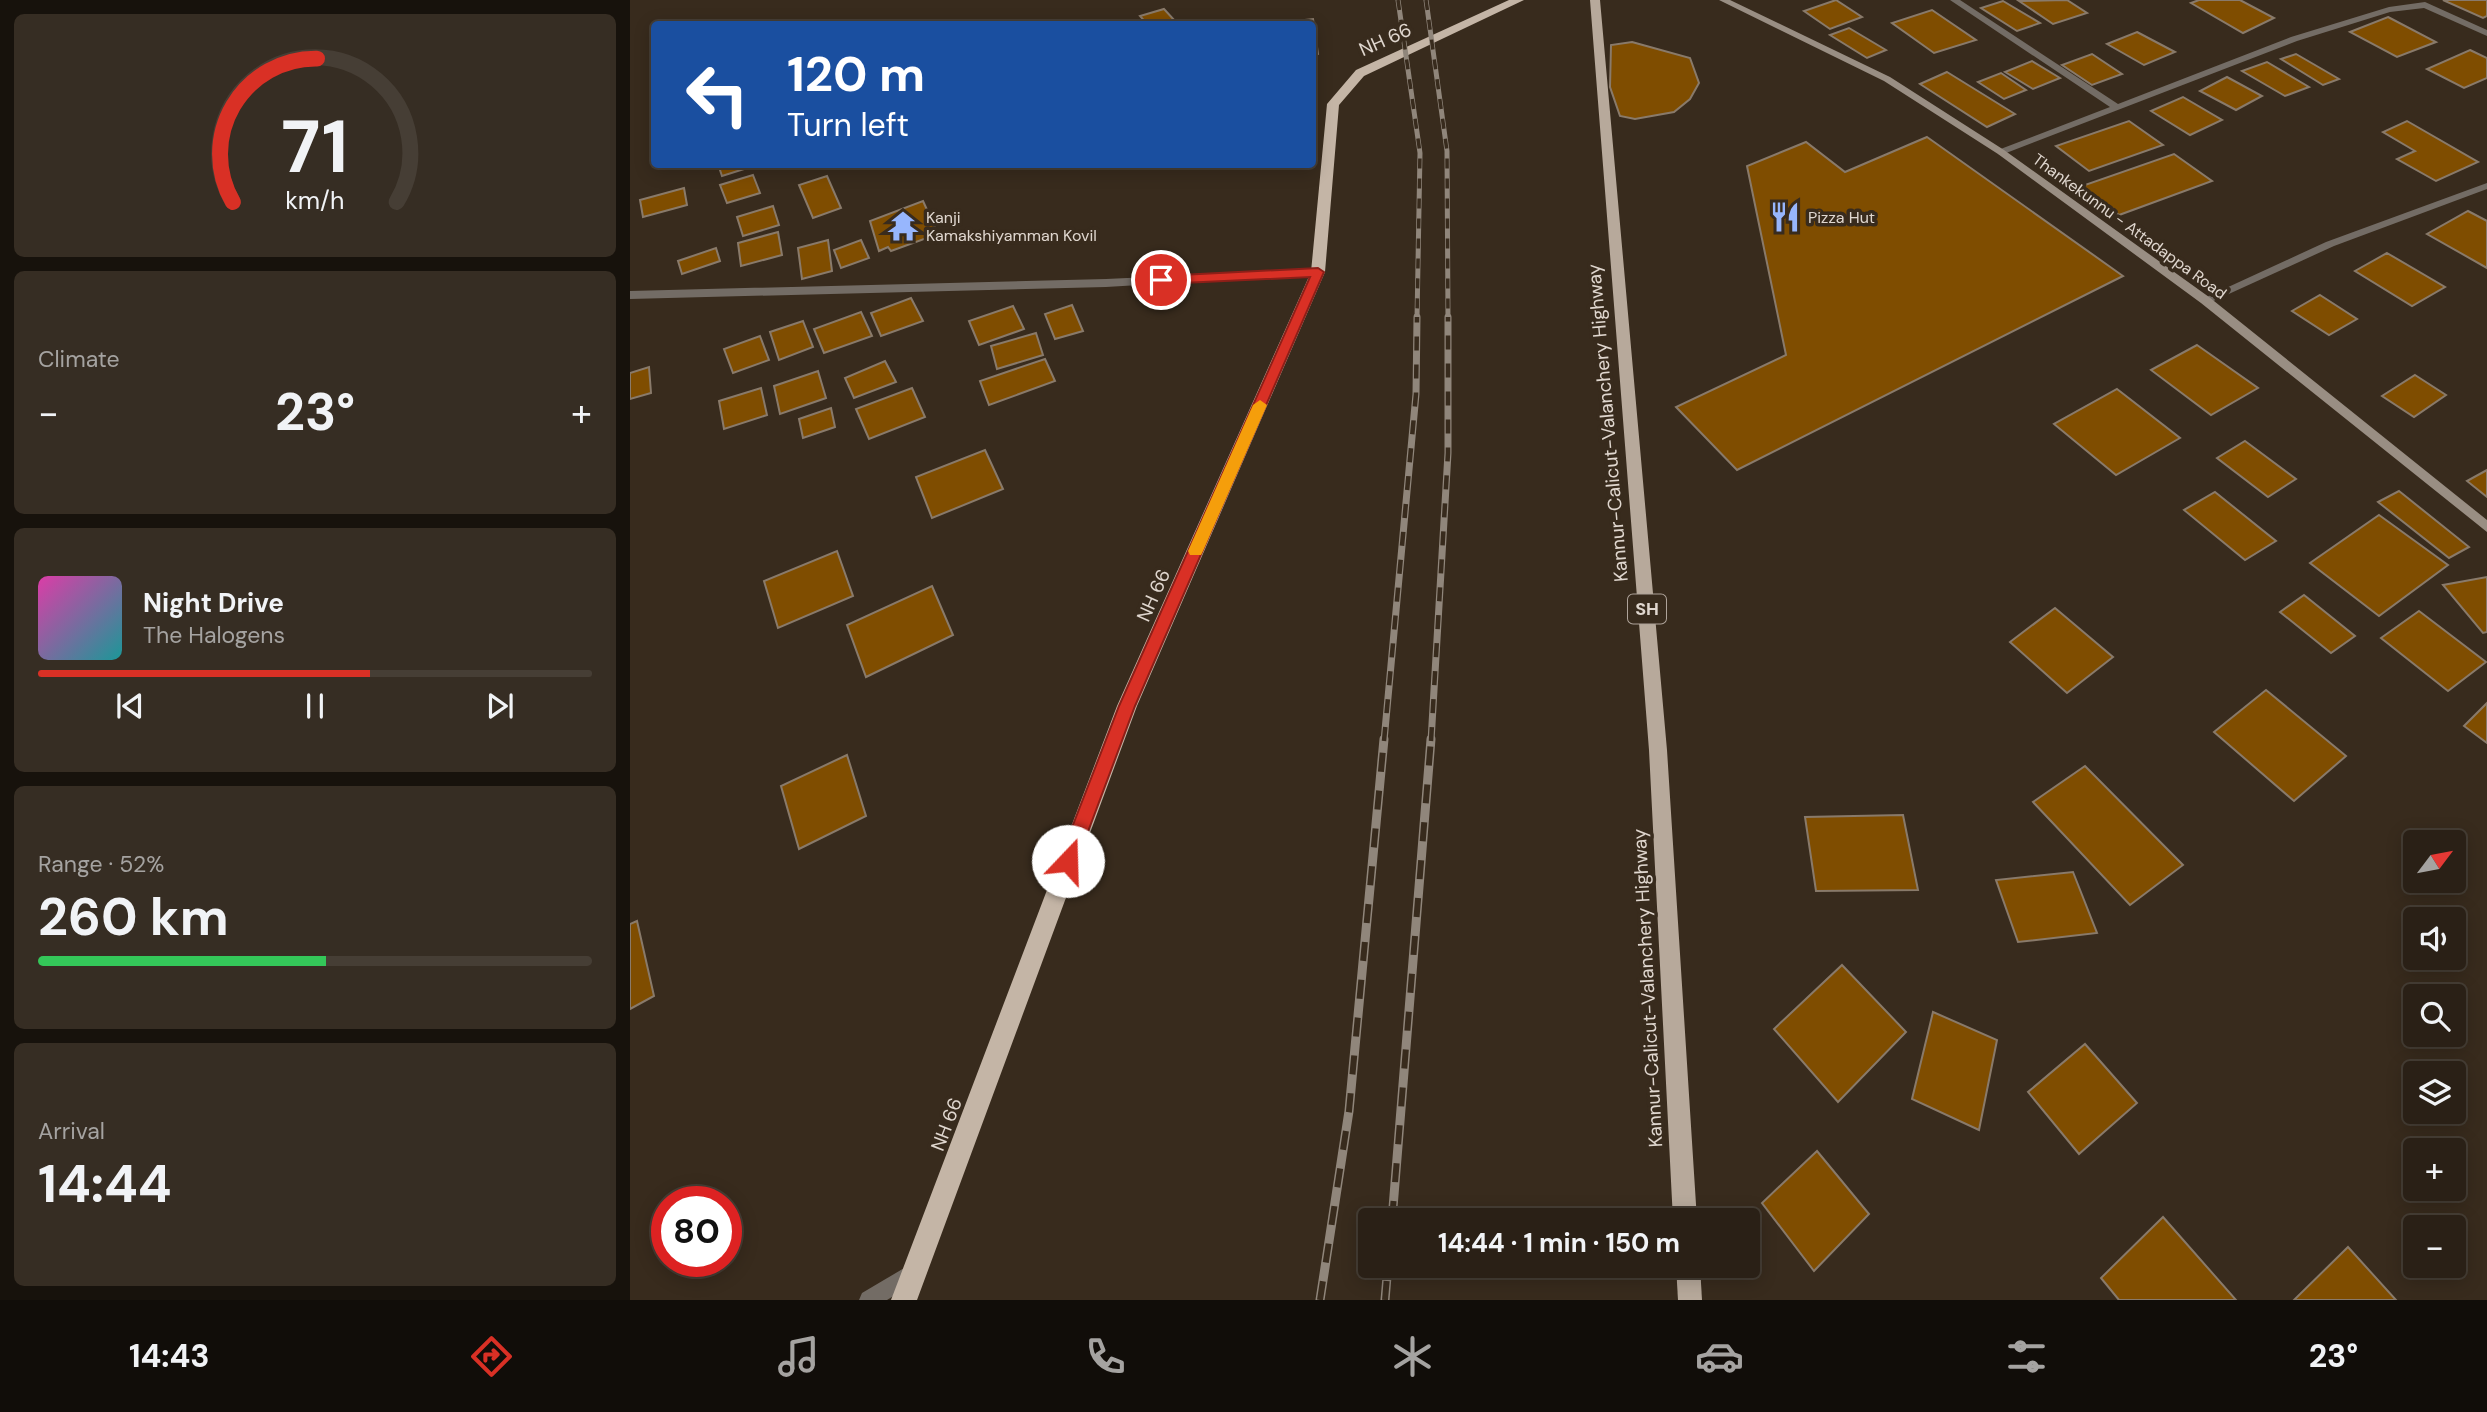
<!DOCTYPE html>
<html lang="en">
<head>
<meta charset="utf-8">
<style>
  :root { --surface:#2a2016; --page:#362d23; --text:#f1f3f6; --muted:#a5a3a1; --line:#463e35; --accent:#d93025 }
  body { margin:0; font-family:"DM Sans",sans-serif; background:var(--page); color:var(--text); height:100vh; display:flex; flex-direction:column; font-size:26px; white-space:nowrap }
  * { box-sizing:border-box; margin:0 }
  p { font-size:23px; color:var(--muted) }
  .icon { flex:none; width:38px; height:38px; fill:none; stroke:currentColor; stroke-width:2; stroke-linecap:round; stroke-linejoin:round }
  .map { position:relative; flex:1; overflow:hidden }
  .drawer { display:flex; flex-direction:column; gap:14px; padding:14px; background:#17120c; width:630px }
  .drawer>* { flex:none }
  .guide { position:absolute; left:21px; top:21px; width:665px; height:147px; border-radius:7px; box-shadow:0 4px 18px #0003,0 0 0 2px var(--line); background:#1a4fa0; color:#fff; overflow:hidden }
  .needle { width:46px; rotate:58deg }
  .controls { position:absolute; left:1773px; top:830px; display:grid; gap:14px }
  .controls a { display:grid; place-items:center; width:63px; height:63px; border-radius:7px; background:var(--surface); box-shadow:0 4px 18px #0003,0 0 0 2px var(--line); font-size:35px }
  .speed { position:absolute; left:21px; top:1186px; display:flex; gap:14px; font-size:35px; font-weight:700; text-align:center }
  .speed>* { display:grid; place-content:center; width:91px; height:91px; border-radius:50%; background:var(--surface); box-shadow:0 4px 18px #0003,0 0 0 2px var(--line); line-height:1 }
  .speed .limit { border:10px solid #d22; background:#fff; color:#111 }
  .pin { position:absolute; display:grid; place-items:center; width:60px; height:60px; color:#fff; margin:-30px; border:4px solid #fff; border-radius:50%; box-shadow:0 2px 7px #0007 }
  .me { position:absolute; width:77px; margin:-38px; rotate:21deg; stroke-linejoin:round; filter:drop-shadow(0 0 5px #0008) }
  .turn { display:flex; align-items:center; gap:24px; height:147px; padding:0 21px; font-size:32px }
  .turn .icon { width:91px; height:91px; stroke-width:2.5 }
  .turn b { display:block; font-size:49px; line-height:60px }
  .big { font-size:52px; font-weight:700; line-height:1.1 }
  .drawer .card { flex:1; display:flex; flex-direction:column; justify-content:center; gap:10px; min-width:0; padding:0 24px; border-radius:10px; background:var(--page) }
  .drawer .dial { align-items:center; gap:0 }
  .dial svg { height:182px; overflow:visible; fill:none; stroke:var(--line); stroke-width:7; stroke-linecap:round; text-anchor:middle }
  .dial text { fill:var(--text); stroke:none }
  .song { display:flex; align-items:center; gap:21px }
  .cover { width:84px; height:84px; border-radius:10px; background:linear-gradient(135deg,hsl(320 70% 55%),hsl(180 70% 35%)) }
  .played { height:7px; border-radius:4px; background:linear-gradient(90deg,var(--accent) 60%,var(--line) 60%) }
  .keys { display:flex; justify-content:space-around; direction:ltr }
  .heat { display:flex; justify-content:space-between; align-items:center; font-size:38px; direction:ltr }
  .charge { height:10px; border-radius:5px; background:linear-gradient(90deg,#34c759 52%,var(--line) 0) }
  .trip { position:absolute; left:728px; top:1208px; width:402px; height:70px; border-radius:7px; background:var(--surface); box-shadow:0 4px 18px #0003,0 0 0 2px var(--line); font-weight:700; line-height:70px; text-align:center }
  .menu { display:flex; height:112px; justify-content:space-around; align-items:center; background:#110d09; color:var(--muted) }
  .menu .icon { width:49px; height:49px }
  .menu .on { color:var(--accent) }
  .menu b { font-size:32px; color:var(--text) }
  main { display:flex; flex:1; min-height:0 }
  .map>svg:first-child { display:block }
</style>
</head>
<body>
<main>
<section class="drawer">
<div class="card dial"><svg viewBox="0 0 100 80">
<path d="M14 69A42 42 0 1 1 86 69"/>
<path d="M14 69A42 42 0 0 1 51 6" stroke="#d93025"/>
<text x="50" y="56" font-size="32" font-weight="700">71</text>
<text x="50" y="72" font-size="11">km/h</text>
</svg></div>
<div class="card"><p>Climate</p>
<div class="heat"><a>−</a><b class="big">23°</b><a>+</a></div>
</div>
<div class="card">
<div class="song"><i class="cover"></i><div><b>Night Drive</b><p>The Halogens</p></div></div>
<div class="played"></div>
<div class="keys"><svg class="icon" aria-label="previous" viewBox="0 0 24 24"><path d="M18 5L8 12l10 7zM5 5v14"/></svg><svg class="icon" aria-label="pause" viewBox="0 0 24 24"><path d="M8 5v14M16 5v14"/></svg><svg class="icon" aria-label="next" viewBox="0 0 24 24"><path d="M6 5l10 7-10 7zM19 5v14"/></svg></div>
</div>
<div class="card"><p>Range · 52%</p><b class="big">260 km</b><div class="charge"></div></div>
<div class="card"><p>Arrival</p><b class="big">14:44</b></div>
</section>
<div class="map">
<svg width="1857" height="1300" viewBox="0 0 1857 1300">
  <rect width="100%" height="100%" fill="#382b1d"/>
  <g fill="#7f4d00" stroke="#897a6a" stroke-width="2">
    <path d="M1206,0L1232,17L1200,29L1174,11Z"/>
    <path d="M1437,0L1457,13L1423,24L1389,1Z"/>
    <path d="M1569,0H1610L1644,18L1613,33L1561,3Z"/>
    <path d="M1813,0H1857V16L1853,18Z"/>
    <path d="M1373,1L1410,23L1387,31L1351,8Z"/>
    <path d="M534,9L545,21L517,24L510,16Z"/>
    <path d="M1302,10L1346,40L1304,53L1262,23Z"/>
    <path d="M1758,17L1806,42L1767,57L1720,32Z"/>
    <path d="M683,19L688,54L682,55V24H637Z"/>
    <path d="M1219,28L1256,50L1237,58L1200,35Z"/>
    <path d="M1507,32L1545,52L1514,65L1477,44Z"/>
    <path d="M1002,42L1060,58L1069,83L1060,99L1044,112L1005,119L990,116L980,87L981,45Z"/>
    <path d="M1840,50L1857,58V78L1834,88L1797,69Z"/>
    <path d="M1462,54L1492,74L1462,85L1432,65Z"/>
    <path d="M1666,54L1709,79L1693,85L1651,59Z"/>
    <path d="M1402,61L1430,78L1403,89L1375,72Z"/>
    <path d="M1637,62L1679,87L1655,96L1612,71Z"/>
    <path d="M1317,72L1385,114L1357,127L1290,84Z"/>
    <path d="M1371,73L1396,90L1374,99L1348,82Z"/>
    <path d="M1597,77L1632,96L1606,110L1570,91Z"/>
    <path d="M1553,97L1592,120L1560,135L1521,111Z"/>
    <path d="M1499,121L1533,145L1459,171L1426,146Z"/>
    <path d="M1777,121L1848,162L1806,181L1767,159L1785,151L1753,132Z"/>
    <path d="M1297,137L1493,276L1107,470L1046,407L1156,355L1117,166L1176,142L1215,172Z"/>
    <path d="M1544,154L1582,181L1489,215L1452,186Z"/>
    <path d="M88,164H130L92,176Z"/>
    <path d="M123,175L130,193L97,203L90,185Z"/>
    <path d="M197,176L211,208L183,218L169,185Z"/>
    <path d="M54,188L57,205L13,217L10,200Z"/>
    <path d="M293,201L308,234L261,251L258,247L249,251L240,221Z"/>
    <path d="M143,206L149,225L113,236L107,217Z"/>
    <path d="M1838,211L1857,221V268L1797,234Z"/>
    <path d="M148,232L152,255L111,266L108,243Z"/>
    <path d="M198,240L202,271L172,279L168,248Z"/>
    <path d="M231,240L239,258L211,268L204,250Z"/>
    <path d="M86,248L90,261L52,274L48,261Z"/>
    <path d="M1757,253L1815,287L1782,306L1725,271Z"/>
    <path d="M1690,295L1727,319L1699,335L1662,311Z"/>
    <path d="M281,298L293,321L251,336L241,313Z"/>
    <path d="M442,305L453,331L425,339L415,314Z"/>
    <path d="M383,306L394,329L349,345L339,321Z"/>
    <path d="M231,312L242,336L194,353L184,329Z"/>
    <path d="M173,321L183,347L149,360L140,332Z"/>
    <path d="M406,333L413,355L367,369L361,346Z"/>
    <path d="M130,336L139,360L103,373L94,349Z"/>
    <path d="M1567,345L1628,388L1581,415L1521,370Z"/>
    <path d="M415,359L425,381L359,405L350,381Z"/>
    <path d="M255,361L266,382L224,398L215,378Z"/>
    <path d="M19,367L21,393L0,399V373Z"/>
    <path d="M188,371L196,398L150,414L144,386Z"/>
    <path d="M1785,375L1816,395L1784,417L1752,396Z"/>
    <path d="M131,388L137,415L94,429L89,401Z"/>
    <path d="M282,388L295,417L239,439L226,409Z"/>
    <path d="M1487,389L1550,438L1486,475L1424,424Z"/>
    <path d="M201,408L205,427L173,438L169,419Z"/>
    <path d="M1615,441L1666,479L1638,497L1587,458Z"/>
    <path d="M355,450L373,489L302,518L286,477Z"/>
    <path d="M1857,470V497L1837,481Z"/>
    <path d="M1769,491L1839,547L1819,558L1748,502Z"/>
    <path d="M1585,492L1646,541L1615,560L1554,510Z"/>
    <path d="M1749,515L1818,565L1749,616L1680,563Z"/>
    <path d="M207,551L223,596L148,628L134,581Z"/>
    <path d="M1857,577V632L1853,633L1813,585Z"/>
    <path d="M302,586L323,635L236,677L217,625Z"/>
    <path d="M1674,595L1725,636L1701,653L1650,612Z"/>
    <path d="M1425,608L1483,657L1437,693L1380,642Z"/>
    <path d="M1789,611L1856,662L1818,691L1751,638Z"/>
    <path d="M1636,690L1716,756L1664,801L1584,732Z"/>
    <path d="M1857,703V743L1834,726Z"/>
    <path d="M217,755L236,816L169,849L151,786Z"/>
    <path d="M1455,766L1553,865L1500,905L1403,802Z"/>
    <path d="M1273,815L1288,890L1186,891L1175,817Z"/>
    <path d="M1443,872L1467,933L1388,942L1366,880Z"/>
    <path d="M7,921L24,996L0,1009V924Z"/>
    <path d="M1212,965L1276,1032L1208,1102L1144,1029Z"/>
    <path d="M1303,1012L1367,1040L1349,1130L1282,1099Z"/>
    <path d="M1455,1044L1507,1103L1449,1154L1398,1092Z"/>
    <path d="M1187,1151L1239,1214L1184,1271L1132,1203Z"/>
    <path d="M1533,1217L1606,1300H1489L1471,1278Z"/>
    <path d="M1718,1247L1766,1300H1664Z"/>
  </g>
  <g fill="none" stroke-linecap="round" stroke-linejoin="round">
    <g fill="#736c65" fill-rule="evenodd">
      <path d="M1320,0H1330L1488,104L1661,37L1759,7L1795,2L1857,30V36L1794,8L1760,12L1667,41L1371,155L1368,154V150L1480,107Z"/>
      <path d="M1857,183V189L1704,246L1579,303L1575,304L1570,300L1696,242Z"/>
      <path d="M281,1264L288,1267L291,1274L288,1281L257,1300H229L232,1293Z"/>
    </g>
    <path fill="#736c65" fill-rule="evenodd" d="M688,269L693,272L692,274L476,287L0,299V291L476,279Z"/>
    <path fill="#998e83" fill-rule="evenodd" d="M1089,0H1100L1260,77L1374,150L1579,297L1857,520V532L1571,303L1368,154L1254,81Z"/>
    <g fill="#b7a99b" fill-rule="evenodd">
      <path d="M960,0H970L1037,750L1067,1220H1043L1019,750Z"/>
      <path d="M1046,1265H1070L1072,1300H1048Z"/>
    </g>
    <path fill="#c4b5a6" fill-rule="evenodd" d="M879,0H894L734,76L709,105L695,272L507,706L287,1300H261L487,706L681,272L697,104L726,70Z"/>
    <g stroke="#90867b" stroke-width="5">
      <g id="rail-far2">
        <path d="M768,0L790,153L787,319"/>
        <path d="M796,0L817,151L818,319"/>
      </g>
    </g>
    <g stroke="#90867b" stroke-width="7">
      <g id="rail-far1">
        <path d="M754,741L786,394L787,317"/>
        <path d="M801,741L818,453V317"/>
      </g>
    </g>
    <g stroke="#90867b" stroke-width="9">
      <g id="rail">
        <path d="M762,1220L801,739"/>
        <path d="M690,1300L719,1111L754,739"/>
        <path d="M755,1300L758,1265"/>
      </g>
    </g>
    <use href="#rail-far2" stroke="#382b1d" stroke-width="3.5" stroke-dasharray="10" stroke-linecap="butt"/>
    <use href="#rail-far1" stroke="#382b1d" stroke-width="4.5" stroke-dasharray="14" stroke-linecap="butt"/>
    <use href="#rail" stroke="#382b1d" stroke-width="6" stroke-dasharray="19" stroke-linecap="butt"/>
  </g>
  <path fill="#d93025" stroke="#8d1f18" stroke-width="2" d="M688,268L694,272L505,706L447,861L444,867L438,870L432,867L429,861L489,706L680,277L531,284L525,280L531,276Z"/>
  <path fill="#f59e0b" d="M630,400L637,405L573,551L571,555H560L558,551L623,405Z"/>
  <defs>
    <g id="restaurant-bare" transform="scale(2.415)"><path d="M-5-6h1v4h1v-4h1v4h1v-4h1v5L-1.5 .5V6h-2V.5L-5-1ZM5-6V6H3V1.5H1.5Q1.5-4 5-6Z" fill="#97b6fd" stroke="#382b1d" stroke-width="2.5" paint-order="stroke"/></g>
    <g id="temple-bare" transform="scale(2.415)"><path d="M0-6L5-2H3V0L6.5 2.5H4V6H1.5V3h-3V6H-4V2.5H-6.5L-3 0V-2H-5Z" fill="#97b6fd" stroke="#382b1d" stroke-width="2.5" paint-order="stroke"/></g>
  </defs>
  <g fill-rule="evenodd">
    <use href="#restaurant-bare" x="1155" y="217"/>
    <use href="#temple-bare" x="273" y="226"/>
  </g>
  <g text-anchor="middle" stroke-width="7" stroke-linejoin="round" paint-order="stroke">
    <g font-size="16" fill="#e0d7cf" stroke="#382b1d" text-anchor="start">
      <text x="296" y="223">Kanji<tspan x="296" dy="18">Kamakshiyamman Kovil</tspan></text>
      <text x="1178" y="223">Pizza Hut</text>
    </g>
    <g font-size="16" fill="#e0d7cf" stroke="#382b1d">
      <text transform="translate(1500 226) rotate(36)" y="6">Thankekunnu - Attadappa Road</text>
    </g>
    <rect fill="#382b1d" stroke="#aea39a" stroke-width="2" x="998" y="594.5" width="38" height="29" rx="5"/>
    <g font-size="18" font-weight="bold" fill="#e0d7cf">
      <text x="1017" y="615">SH</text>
    </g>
    <g font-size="19" fill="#e0d7cf" stroke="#382b1d">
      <text transform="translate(755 39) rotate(-24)" y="7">NH 66</text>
      <text transform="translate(977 423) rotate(-95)" y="7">Kannur-Calicut-Valanchery Highway</text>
      <text transform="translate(523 595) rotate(-66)" y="7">NH 66</text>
      <text transform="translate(1017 988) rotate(-93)" y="7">Kannur-Calicut-Valanchery Highway</text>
      <text transform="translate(316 1124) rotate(-69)" y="7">NH 66</text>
    </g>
  </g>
</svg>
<div class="controls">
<a><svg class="needle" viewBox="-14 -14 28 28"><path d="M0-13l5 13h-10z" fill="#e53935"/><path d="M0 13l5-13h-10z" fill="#a5a3a1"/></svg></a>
<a><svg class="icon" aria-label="sound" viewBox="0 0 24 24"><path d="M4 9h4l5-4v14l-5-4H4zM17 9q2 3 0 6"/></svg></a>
<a><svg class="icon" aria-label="search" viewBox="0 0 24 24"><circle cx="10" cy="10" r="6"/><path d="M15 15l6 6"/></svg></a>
<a><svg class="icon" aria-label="layers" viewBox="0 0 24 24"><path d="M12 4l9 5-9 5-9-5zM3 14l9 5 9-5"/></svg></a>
<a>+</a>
<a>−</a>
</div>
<div class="speed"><div class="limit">80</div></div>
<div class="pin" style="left:531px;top:280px;background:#d93025"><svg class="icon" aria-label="arrive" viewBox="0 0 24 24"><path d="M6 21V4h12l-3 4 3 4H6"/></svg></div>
<svg class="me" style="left:438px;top:861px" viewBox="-20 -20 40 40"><circle r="19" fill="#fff"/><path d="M0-13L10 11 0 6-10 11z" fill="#d93025"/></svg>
<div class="trip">14:44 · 1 min · 150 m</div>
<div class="guide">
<div class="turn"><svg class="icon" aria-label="left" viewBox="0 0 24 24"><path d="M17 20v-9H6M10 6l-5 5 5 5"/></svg><div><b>120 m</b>Turn left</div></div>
</div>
</div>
</main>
<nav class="menu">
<b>14:43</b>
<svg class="icon on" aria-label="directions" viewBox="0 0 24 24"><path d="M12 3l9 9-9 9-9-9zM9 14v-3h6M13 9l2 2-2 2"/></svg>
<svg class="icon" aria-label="music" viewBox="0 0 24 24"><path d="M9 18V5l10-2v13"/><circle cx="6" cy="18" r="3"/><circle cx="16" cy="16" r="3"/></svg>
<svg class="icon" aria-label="phone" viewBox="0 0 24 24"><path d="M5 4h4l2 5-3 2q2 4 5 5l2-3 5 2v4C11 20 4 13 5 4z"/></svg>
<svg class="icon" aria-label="climate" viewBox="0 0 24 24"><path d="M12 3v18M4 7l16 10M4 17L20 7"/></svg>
<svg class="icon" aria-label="car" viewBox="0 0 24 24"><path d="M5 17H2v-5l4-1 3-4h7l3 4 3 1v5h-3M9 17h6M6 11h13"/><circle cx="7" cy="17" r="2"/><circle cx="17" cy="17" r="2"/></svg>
<svg class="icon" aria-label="filters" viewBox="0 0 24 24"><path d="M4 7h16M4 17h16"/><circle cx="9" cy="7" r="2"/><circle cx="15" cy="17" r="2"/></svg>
<b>23°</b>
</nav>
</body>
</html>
